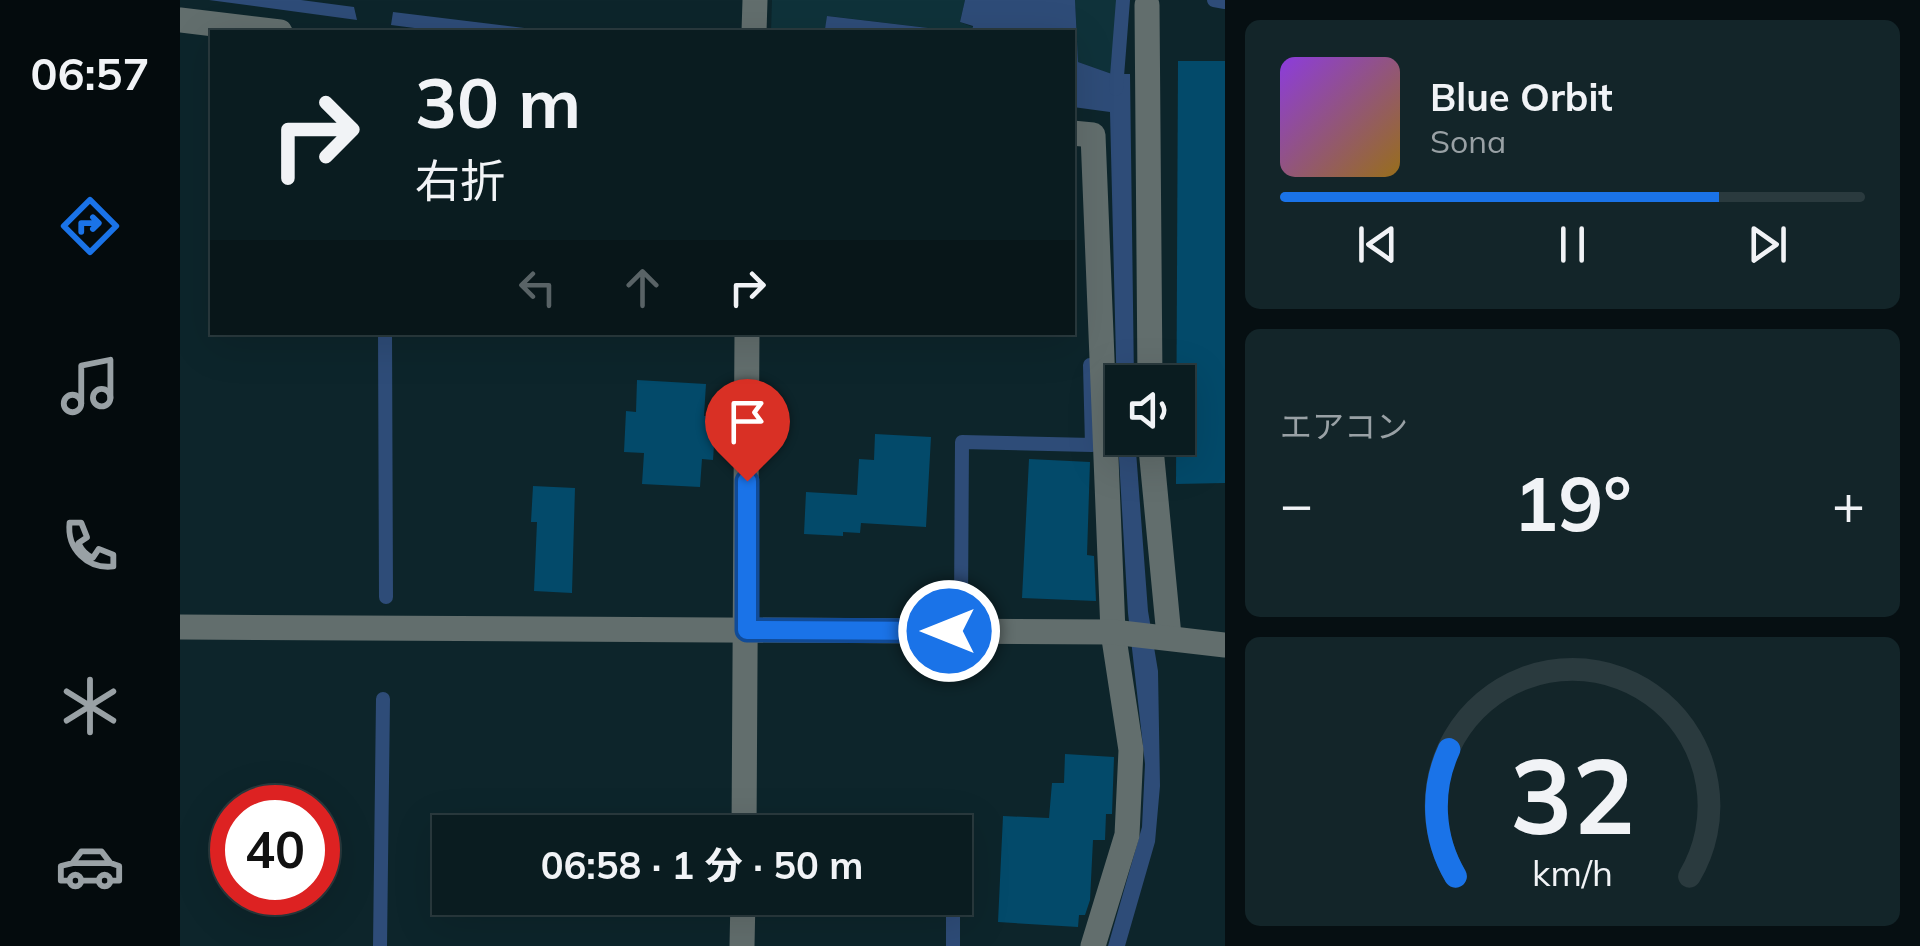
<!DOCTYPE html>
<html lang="ja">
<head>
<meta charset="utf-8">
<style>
  :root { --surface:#0a1c20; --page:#132529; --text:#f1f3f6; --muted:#99a1a5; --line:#2a3a3e; --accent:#1a73e8 }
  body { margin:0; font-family:Mulish,"Noto Sans JP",sans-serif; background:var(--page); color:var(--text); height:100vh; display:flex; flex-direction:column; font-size:38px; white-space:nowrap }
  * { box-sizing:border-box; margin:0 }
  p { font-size:32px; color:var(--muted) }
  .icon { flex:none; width:55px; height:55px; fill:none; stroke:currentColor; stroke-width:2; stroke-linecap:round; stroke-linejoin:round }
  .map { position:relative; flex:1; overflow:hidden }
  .drawer { display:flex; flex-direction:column; gap:20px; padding:20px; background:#060f12; width:695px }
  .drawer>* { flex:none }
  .banner { position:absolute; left:30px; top:30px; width:865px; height:305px; border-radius:0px; box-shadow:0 10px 40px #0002,0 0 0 2px var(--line); background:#0a1c20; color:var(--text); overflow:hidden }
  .buttons { position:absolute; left:925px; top:365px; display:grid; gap:20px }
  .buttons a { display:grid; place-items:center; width:90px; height:90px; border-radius:0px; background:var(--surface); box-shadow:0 10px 40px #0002,0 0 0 2px var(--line); font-size:50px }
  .speed { position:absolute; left:30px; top:785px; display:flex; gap:20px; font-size:50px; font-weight:700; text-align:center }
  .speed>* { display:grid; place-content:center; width:130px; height:130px; border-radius:50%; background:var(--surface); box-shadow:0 10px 40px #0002,0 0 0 2px var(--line); line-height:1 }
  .speed .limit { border:15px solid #d22; background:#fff; color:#111 }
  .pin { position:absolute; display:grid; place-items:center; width:85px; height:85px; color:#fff; margin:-102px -42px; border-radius:50% 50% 50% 0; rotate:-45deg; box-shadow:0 0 10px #0007 }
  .pin .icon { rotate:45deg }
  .me { position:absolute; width:110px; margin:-55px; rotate:270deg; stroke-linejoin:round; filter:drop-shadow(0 0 8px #0008) }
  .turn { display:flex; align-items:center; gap:35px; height:210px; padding:0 40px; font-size:45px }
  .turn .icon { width:130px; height:130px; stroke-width:2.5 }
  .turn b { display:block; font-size:70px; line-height:85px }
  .lanes { display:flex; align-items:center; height:95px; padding:0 40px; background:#0003; justify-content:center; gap:50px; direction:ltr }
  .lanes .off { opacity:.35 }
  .big { font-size:75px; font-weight:700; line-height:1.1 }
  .drawer .tile { flex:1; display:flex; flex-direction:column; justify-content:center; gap:15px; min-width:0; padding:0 35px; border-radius:15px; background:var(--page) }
  .drawer .dial { align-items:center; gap:0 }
  .dial svg { height:260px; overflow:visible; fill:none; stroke:var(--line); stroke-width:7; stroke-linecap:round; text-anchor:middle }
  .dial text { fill:var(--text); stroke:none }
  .song { display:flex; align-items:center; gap:30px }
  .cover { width:120px; height:120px; border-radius:15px; background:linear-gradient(135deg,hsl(270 70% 55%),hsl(40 70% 35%)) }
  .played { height:10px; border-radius:5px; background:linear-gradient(90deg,var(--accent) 75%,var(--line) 75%) }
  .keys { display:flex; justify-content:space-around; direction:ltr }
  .heat { display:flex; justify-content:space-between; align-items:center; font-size:55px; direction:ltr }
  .trip { position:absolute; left:252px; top:815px; width:540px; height:100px; border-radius:0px; background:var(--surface); box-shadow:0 10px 40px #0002,0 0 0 2px var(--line); font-weight:700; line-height:100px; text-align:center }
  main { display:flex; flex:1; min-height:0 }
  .dock { display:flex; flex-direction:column; width:180px; justify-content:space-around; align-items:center; background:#040b0d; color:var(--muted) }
  .dock .icon { width:70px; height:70px }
  .dock .active { color:var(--accent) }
  .dock b { font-size:45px; color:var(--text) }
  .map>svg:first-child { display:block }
</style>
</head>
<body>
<main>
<nav class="dock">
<b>06:57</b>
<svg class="icon active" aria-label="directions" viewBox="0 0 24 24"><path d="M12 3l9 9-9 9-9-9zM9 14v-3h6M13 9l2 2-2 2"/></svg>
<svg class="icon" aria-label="music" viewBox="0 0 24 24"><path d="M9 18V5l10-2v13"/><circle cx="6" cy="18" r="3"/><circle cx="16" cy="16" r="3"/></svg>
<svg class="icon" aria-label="phone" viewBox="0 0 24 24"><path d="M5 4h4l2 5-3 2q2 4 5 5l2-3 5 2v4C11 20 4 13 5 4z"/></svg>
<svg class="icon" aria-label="climate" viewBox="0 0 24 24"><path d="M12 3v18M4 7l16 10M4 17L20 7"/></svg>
<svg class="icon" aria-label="car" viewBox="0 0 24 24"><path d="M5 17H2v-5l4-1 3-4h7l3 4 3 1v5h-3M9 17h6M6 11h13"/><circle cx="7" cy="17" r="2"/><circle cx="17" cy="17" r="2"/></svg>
</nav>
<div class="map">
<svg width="1045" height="946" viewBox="0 0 1045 946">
  <rect width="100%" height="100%" fill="#0d252b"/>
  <g fill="#0f323a">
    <path d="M592,0H785L780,22L793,27L792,32H782L648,16L645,29L591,32Z"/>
    <path d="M895,0H937L932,74L898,62Z"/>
  </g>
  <g fill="#2e4c78">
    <path d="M29,0H121L174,7L177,20Z"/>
    <path d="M785,0H895L898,62L932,74H950L954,382H942V438H955L968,611L978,671L980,786L975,842L945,946H928L962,827L965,764L948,613L938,441L930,112L893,107L892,32H792L793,26L780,22Z"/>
    <path d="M213,12L377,32H266L211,25Z"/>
    <path d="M647,16L782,32H631L645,29Z"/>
  </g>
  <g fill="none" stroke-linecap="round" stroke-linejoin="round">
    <g stroke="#2e4c78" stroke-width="14">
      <path d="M1034,0L1045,2"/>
      <path d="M936,89L943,0"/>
      <path d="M205,332L206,597"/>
      <path d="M781,606L782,442L912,445L910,365"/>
      <path d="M200,946L203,699"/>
      <path d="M773,946V902"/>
    </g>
  </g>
  <g fill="#034a6a">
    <path d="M998,61H1045V483L996,484Z"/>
    <path d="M457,380L526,384L524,416H536L533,460L522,459L520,487L462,484L464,453L444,452L446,411L456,412Z"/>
    <path d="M695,434L751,437L746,527L681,523L680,533L663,532V536L624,534L626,492L677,495L679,459L694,460Z"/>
    <path d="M849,459L910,462L907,555L914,556L916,601L842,598Z"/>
    <path d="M353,486L395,488L392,593L354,591L357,522H351Z"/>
    <path d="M885,754L934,757L932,814H926L925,840H913L910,900L905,915H899L898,927L818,922L823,816L869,818L872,783H884Z"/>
  </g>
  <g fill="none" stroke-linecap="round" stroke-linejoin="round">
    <g stroke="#626e6d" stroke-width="25">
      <path d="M967,5L970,382"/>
      <path d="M0,20L100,32"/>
      <path d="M574,32L575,0"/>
      <path d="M892,133L913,135L933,632L951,750L947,835L913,946"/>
      <path d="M970,438L989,636"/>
      <path d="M564,832L567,332"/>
      <path d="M562,946L563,898"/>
    </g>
    <path stroke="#626e6d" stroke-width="25" d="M0,627L933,632L1045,645"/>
  </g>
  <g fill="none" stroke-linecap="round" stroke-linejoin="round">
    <g stroke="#114b97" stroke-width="25">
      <path id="route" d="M567,481V630L769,631"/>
    </g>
    <use href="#route" stroke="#1a73e8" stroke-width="18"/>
  </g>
</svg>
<div class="buttons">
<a><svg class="icon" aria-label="sound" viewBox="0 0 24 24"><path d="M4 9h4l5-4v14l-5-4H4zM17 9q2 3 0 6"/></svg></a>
</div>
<div class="speed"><div class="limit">40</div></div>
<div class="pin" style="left:567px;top:481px;background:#d93025"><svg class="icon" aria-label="arrive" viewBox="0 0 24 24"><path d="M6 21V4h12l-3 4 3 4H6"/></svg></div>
<svg class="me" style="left:769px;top:631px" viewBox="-20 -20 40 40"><circle r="17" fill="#1a73e8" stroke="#fff" stroke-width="3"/><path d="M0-11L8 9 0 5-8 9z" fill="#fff"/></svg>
<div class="trip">06:58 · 1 分 · 50 m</div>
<div class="banner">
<div class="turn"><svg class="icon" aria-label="right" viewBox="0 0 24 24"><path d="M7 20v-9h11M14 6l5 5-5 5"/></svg><div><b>30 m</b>右折</div></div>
<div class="lanes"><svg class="icon off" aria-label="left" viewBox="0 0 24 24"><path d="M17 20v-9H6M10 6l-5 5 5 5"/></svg><svg class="icon off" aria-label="ahead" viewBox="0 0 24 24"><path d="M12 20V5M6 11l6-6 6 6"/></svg><svg class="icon" aria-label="right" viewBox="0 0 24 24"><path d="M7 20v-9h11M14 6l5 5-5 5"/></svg></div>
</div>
</div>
<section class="drawer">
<div class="tile">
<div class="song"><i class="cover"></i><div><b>Blue Orbit</b><p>Sona</p></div></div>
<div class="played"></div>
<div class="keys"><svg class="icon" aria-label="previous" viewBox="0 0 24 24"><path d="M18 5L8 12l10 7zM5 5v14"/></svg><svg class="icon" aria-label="pause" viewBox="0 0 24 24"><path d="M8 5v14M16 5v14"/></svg><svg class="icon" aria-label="next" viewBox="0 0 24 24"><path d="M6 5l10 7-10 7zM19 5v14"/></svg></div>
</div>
<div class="tile"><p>エアコン</p>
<div class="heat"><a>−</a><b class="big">19°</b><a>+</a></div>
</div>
<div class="tile dial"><svg viewBox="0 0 100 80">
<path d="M14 69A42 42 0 1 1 86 69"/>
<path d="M14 69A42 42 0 0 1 12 30" stroke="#1a73e8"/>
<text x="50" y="56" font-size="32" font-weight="700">32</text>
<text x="50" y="72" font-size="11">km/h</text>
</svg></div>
</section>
</main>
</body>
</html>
